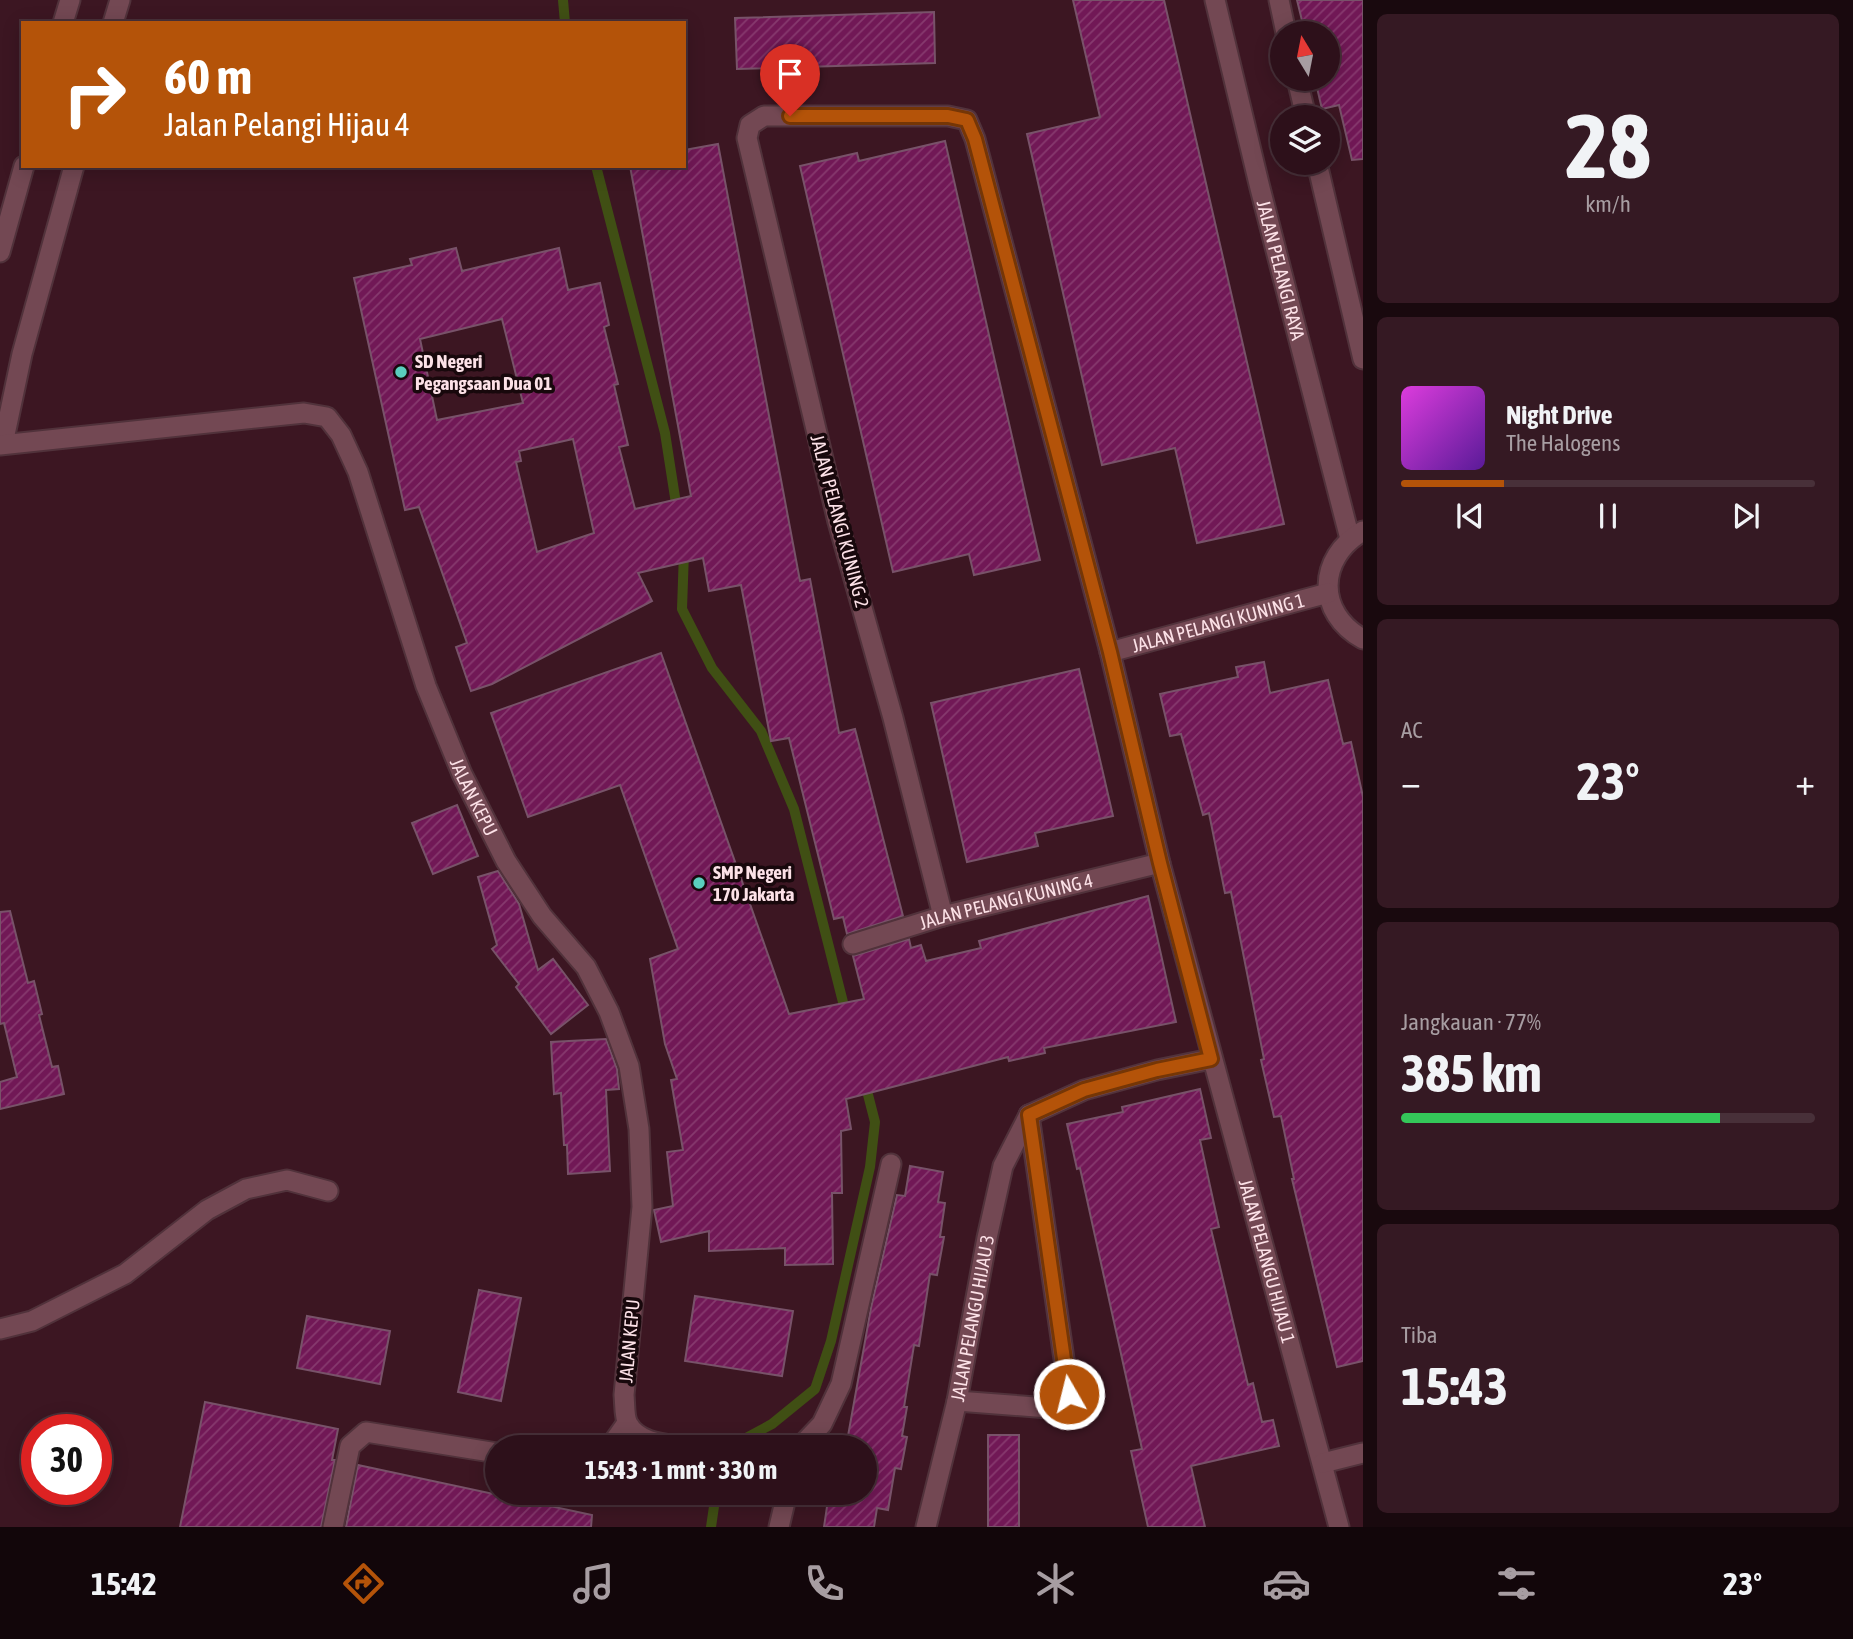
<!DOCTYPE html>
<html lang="id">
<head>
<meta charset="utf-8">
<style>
  :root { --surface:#2d101a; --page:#351923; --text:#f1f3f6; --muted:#a79da2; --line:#483039; --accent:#b45309 }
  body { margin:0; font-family:"Asap Condensed",sans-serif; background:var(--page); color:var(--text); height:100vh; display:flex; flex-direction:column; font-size:26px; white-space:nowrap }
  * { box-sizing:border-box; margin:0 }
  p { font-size:23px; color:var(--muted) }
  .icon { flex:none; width:38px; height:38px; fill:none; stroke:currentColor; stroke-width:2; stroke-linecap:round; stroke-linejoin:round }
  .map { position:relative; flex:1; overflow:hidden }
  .side { display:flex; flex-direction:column; gap:14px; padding:14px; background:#19090e; width:490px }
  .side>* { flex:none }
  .top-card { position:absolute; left:21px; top:21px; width:665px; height:147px; border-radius:0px; box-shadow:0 4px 18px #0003,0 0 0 2px var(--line); background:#b45309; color:#fff; overflow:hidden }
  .needle { width:46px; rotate:350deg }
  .buttons { position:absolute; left:1270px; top:21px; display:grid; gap:14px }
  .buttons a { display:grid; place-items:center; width:70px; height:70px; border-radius:50%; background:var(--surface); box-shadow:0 4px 18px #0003,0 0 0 2px var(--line); font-size:35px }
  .speed { position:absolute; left:21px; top:1414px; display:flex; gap:14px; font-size:35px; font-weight:700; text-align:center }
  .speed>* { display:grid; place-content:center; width:91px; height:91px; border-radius:50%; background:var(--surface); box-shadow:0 4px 18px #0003,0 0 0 2px var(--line); line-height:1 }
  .speed .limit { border:10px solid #d22; background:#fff; color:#111 }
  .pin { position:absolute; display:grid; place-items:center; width:60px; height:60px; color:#fff; margin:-72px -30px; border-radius:50% 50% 50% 0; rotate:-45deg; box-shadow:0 0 7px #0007 }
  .pin .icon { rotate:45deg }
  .me { position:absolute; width:77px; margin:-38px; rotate:352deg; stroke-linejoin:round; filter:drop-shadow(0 0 5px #0008) }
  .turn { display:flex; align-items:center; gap:24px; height:147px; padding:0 28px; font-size:32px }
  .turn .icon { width:91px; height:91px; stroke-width:2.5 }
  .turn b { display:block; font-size:49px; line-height:60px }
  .big { font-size:52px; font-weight:700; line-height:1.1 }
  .side .card { flex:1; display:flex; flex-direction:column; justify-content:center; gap:10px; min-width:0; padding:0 24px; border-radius:10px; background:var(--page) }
  .side .dial { align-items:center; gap:0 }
  .dial b { font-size:91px; line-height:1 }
  .song { display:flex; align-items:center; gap:21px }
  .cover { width:84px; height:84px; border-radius:10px; background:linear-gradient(135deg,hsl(300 70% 55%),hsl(270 70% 35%)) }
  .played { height:7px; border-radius:4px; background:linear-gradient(90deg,var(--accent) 25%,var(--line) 25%) }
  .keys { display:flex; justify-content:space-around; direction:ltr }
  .heat { display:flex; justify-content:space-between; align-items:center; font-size:38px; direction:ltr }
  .charge { height:10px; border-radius:5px; background:linear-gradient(90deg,#34c759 77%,var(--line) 0) }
  .trip { position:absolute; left:485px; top:1435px; width:392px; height:70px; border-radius:35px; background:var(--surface); box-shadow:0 4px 18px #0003,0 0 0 2px var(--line); font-weight:700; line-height:70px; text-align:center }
  .tab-bar { display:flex; height:112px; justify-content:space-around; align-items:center; background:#12060a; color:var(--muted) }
  .tab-bar .icon { width:49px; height:49px }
  .tab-bar .active { color:var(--accent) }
  .tab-bar b { font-size:32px; color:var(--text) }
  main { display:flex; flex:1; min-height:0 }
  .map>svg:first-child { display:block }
</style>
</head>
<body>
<main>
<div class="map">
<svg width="1363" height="1527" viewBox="0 0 1363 1527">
  <defs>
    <pattern id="building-hatch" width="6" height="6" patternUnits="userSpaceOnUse" patternTransform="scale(1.75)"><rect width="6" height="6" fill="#711856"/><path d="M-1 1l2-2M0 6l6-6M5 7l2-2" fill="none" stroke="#86396e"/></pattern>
  </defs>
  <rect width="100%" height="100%" fill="#3c1622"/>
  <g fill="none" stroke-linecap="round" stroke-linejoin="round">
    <g stroke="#404f14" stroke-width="10">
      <path d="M563,0L565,23"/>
      <path d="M596,166L665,433L677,510"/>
      <path d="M684,552L682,609L712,668L761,731L794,809L846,1014"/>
      <path d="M733,1447L735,1444L772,1424L815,1389L831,1341L870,1167L875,1122L865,1083"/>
      <path d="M711,1527L716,1493"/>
    </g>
  </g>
  <g fill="url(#building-hatch)" stroke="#785269" stroke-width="2" fill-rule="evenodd">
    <path d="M1073,0H1164L1284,524L1197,543L1175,448L1102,465L1027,134L1100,117Z"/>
    <path d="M1297,0H1363V159L1352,160L1339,105L1322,109L1315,79H1328V33H1305Z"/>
    <path d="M934,12L935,63L737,69L735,18Z"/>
    <path d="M945,141L1040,560L974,575L969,554L893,572L800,166L857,153L859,161Z"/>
    <path d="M718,144L800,581L810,579L839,733L855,729L903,916L847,934L843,917L834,919L789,738L771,741L741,585L709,591L703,558L638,573L652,601L492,684L471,691L456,647L467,643L419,507L405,510L354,278L412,265L410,259L456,248L462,271L559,248L568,290L600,283L609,325L604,327L618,384L614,385L628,445L619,447L635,509L691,496L630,166H684V150ZM502,319L523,403L437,420L420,339ZM573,439L594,533L537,552L516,462L521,461L519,451Z"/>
    <path d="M661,653L789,1014L864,999L853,956L909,939L911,948L921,945L926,961L981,948L979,941L1148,896L1176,1022L1044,1048L1045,1053L1009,1061L1008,1057L846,1099L851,1129L841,1131L842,1193H832L833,1264L785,1265V1248L709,1251V1231L661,1242L654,1210L673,1206L667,1152L683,1150L671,1080L677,1079L665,1044L650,959L678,949L620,785L528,817L491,713Z"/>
    <path d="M1264,662L1270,693L1328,680L1343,744L1351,742L1363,797V1361L1337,1367L1292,1179H1294L1281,1116L1274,1117L1261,1060L1264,1059L1231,892L1225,893L1209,813L1203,815L1181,734L1170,736L1160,694L1238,677L1236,667Z"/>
    <path d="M1079,669L1113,816L1035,833L1038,846L967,862L931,703Z"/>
    <path d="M457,805L478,856L433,874L412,823Z"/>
    <path d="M498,871L519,904L538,970L553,959L588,1005L551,1034L516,987L519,984L492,949L497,945L478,877Z"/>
    <path d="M10,911L28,983L34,981L42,1014L39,1015L52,1067L58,1066L64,1094L0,1109V1082L17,1077L4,1023L0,1024V912Z"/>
    <path d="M606,1039L617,1069L619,1089L606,1090L610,1171L568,1174L567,1145H564L561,1093L554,1094L551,1042Z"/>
    <path d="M1200,1089L1211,1138L1200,1140L1219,1227L1211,1229L1248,1385L1253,1383L1262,1422L1273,1420L1279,1446L1191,1466L1205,1527H1148L1131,1451L1142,1449L1080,1168L1077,1169L1067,1124L1123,1112L1122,1107Z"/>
    <path d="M910,1166L943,1172L938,1202L945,1203L940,1237H944L937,1275L930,1274L919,1346L914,1345L904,1407H907L902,1436L907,1437L901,1469L895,1468L888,1510L877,1508L874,1527H824L829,1493H864V1447H846L871,1308L897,1195L905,1196Z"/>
    <path d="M479,1290L521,1298L501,1401L458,1392Z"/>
    <path d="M695,1296L793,1311L782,1376L685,1361Z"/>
    <path d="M307,1316L390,1331L380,1384L297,1368Z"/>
    <path d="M205,1402L338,1429L332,1460H335L321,1527H180Z"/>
    <rect x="988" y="1435" width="31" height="92"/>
    <path d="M358,1465L592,1515L591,1527H346Z"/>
  </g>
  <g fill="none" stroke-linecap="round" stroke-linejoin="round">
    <g stroke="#51323b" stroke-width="23">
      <g id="service">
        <path d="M0,1329L32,1321L125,1274L207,1210L246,1189L287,1180L328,1191"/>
        <path d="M610,1447L627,1423"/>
        <path d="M333,1527L350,1446L366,1432L497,1453"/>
      </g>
    </g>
    <g stroke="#51323b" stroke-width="23">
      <g id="minor">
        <path id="s1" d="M1215,0L1260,188L1350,539"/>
        <path d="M1279,0L1286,33"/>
        <path d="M1297,79L1306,117"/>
        <path d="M1317,163L1363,359"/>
        <path d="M1363,531C1317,558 1316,613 1363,639"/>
        <path id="s2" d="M1110,652L1328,593"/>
        <path id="s3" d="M943,916L893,718L838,522L747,138L750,125L764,116H948L967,120L975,139L1110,652L1160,863L1339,1527"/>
        <path id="s4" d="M853,944L943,916L1160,863"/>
        <path d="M1029,1115L1084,1090L1157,1070L1211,1059"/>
        <path d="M957,1401L1049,1408L1060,1403L1069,1394L1029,1115"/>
        <path d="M800,1447L822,1424L841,1384L891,1164"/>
        <path d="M1323,1463L1363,1453"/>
        <path id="s5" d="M926,1527L957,1401L987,1238L1003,1166L1029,1115"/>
      </g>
    </g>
    <g stroke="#51323b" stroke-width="23">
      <g id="tertiary">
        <path d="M63,23L70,0"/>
        <path d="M113,23L120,0"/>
        <path d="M0,252L24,166"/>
        <path d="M3,444L22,354L74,166"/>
        <path id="s6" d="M0,445L304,413L327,417L341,435L358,472L426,686L462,774L506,861L542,916L586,967L609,1012L629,1066L639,1129L642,1207L624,1395C625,1403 624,1417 628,1424C639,1444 667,1444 686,1447"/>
        <path d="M779,1527L787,1493"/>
      </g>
    </g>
    <use href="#service" stroke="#734853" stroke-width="19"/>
    <use href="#minor" stroke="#734853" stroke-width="19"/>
    <use href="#tertiary" stroke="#734853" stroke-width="19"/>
  </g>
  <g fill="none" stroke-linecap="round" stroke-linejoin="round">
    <g stroke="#753606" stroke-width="18">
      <path id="route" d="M790,116H948L967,120L975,139L1110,652L1160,863L1211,1059L1157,1070L1084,1090L1029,1115L1069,1394"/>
    </g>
    <use href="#route" stroke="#b45309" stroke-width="12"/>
  </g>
  <g fill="#5acebe" stroke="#18080c" stroke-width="2.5">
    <circle cx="401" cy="372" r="7"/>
    <circle cx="699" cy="883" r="7"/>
  </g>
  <g text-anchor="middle" stroke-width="7" stroke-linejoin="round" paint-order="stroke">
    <g font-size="19" fill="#fce1e7" stroke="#18080c">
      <text dy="7" stroke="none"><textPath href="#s1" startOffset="278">JALAN PELANGI RAYA</textPath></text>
      <text transform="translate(840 521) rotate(75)" y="7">JALAN PELANGI KUNING 2</text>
      <text dy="7" stroke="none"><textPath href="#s2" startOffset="112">JALAN PELANGI KUNING 1</textPath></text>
      <text dy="7" stroke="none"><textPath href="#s6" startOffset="738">JALAN KEPU</textPath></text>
      <text dy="7" stroke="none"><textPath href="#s4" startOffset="159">JALAN PELANGI KUNING 4</textPath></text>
      <text dy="7" stroke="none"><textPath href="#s3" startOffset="2216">JALAN PELANGU HIJAU 1</textPath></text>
      <text dy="7" stroke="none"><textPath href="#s5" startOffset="214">JALAN PELANGU HIJAU 3</textPath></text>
      <text transform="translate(629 1341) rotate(-85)" y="7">JALAN KEPU</text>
    </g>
    <g font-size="19" font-weight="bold" fill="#fce1e7" stroke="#18080c" text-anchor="start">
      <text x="415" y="368">SD Negeri<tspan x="415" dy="22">Pegangsaan Dua 01</tspan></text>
      <text x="713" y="879">SMP Negeri<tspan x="713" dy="22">170 Jakarta</tspan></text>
    </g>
  </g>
</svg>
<div class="buttons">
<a><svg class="needle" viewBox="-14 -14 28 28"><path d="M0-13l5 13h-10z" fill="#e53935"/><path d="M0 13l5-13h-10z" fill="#a79da2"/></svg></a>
<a><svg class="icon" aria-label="layers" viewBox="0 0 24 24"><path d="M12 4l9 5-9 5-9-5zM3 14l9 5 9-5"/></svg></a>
</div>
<div class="speed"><div class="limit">30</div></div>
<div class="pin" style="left:790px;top:116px;background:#d93025"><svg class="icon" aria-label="arrive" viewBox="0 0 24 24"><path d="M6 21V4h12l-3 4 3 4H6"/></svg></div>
<svg class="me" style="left:1069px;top:1394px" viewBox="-20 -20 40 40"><circle r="17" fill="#b45309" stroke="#fff" stroke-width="3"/><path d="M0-11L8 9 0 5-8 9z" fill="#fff"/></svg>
<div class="trip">15:43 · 1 mnt · 330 m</div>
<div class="top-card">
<div class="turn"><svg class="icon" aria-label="right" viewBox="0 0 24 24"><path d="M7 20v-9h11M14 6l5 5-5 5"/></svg><div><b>60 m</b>Jalan Pelangi Hijau 4</div></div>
</div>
</div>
<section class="side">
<div class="card dial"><b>28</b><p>km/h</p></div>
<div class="card">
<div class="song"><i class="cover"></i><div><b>Night Drive</b><p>The Halogens</p></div></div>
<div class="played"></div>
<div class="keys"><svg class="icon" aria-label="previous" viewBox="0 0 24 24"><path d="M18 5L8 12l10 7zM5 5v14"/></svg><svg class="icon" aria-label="pause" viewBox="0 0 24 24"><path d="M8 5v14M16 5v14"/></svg><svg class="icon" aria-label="next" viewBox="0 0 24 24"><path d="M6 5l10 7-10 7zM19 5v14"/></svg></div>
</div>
<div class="card"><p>AC</p>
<div class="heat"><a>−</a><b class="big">23°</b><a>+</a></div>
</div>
<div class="card"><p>Jangkauan · 77%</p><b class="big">385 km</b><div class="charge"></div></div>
<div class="card"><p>Tiba</p><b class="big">15:43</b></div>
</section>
</main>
<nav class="tab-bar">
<b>15:42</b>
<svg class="icon active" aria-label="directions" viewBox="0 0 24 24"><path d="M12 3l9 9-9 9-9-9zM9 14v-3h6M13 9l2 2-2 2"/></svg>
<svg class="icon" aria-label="music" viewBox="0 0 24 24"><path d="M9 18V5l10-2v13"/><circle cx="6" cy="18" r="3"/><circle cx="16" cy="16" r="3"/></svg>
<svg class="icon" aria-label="phone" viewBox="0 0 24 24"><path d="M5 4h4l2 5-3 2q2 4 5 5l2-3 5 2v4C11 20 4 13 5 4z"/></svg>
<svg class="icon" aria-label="climate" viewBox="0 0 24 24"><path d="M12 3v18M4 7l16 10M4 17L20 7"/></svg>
<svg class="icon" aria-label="car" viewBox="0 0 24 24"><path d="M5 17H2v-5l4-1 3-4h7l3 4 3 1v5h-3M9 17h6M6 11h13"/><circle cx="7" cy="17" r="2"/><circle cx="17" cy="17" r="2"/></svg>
<svg class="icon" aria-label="filters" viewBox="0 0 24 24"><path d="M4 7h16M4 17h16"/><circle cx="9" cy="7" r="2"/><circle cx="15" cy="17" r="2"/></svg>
<b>23°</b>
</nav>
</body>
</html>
